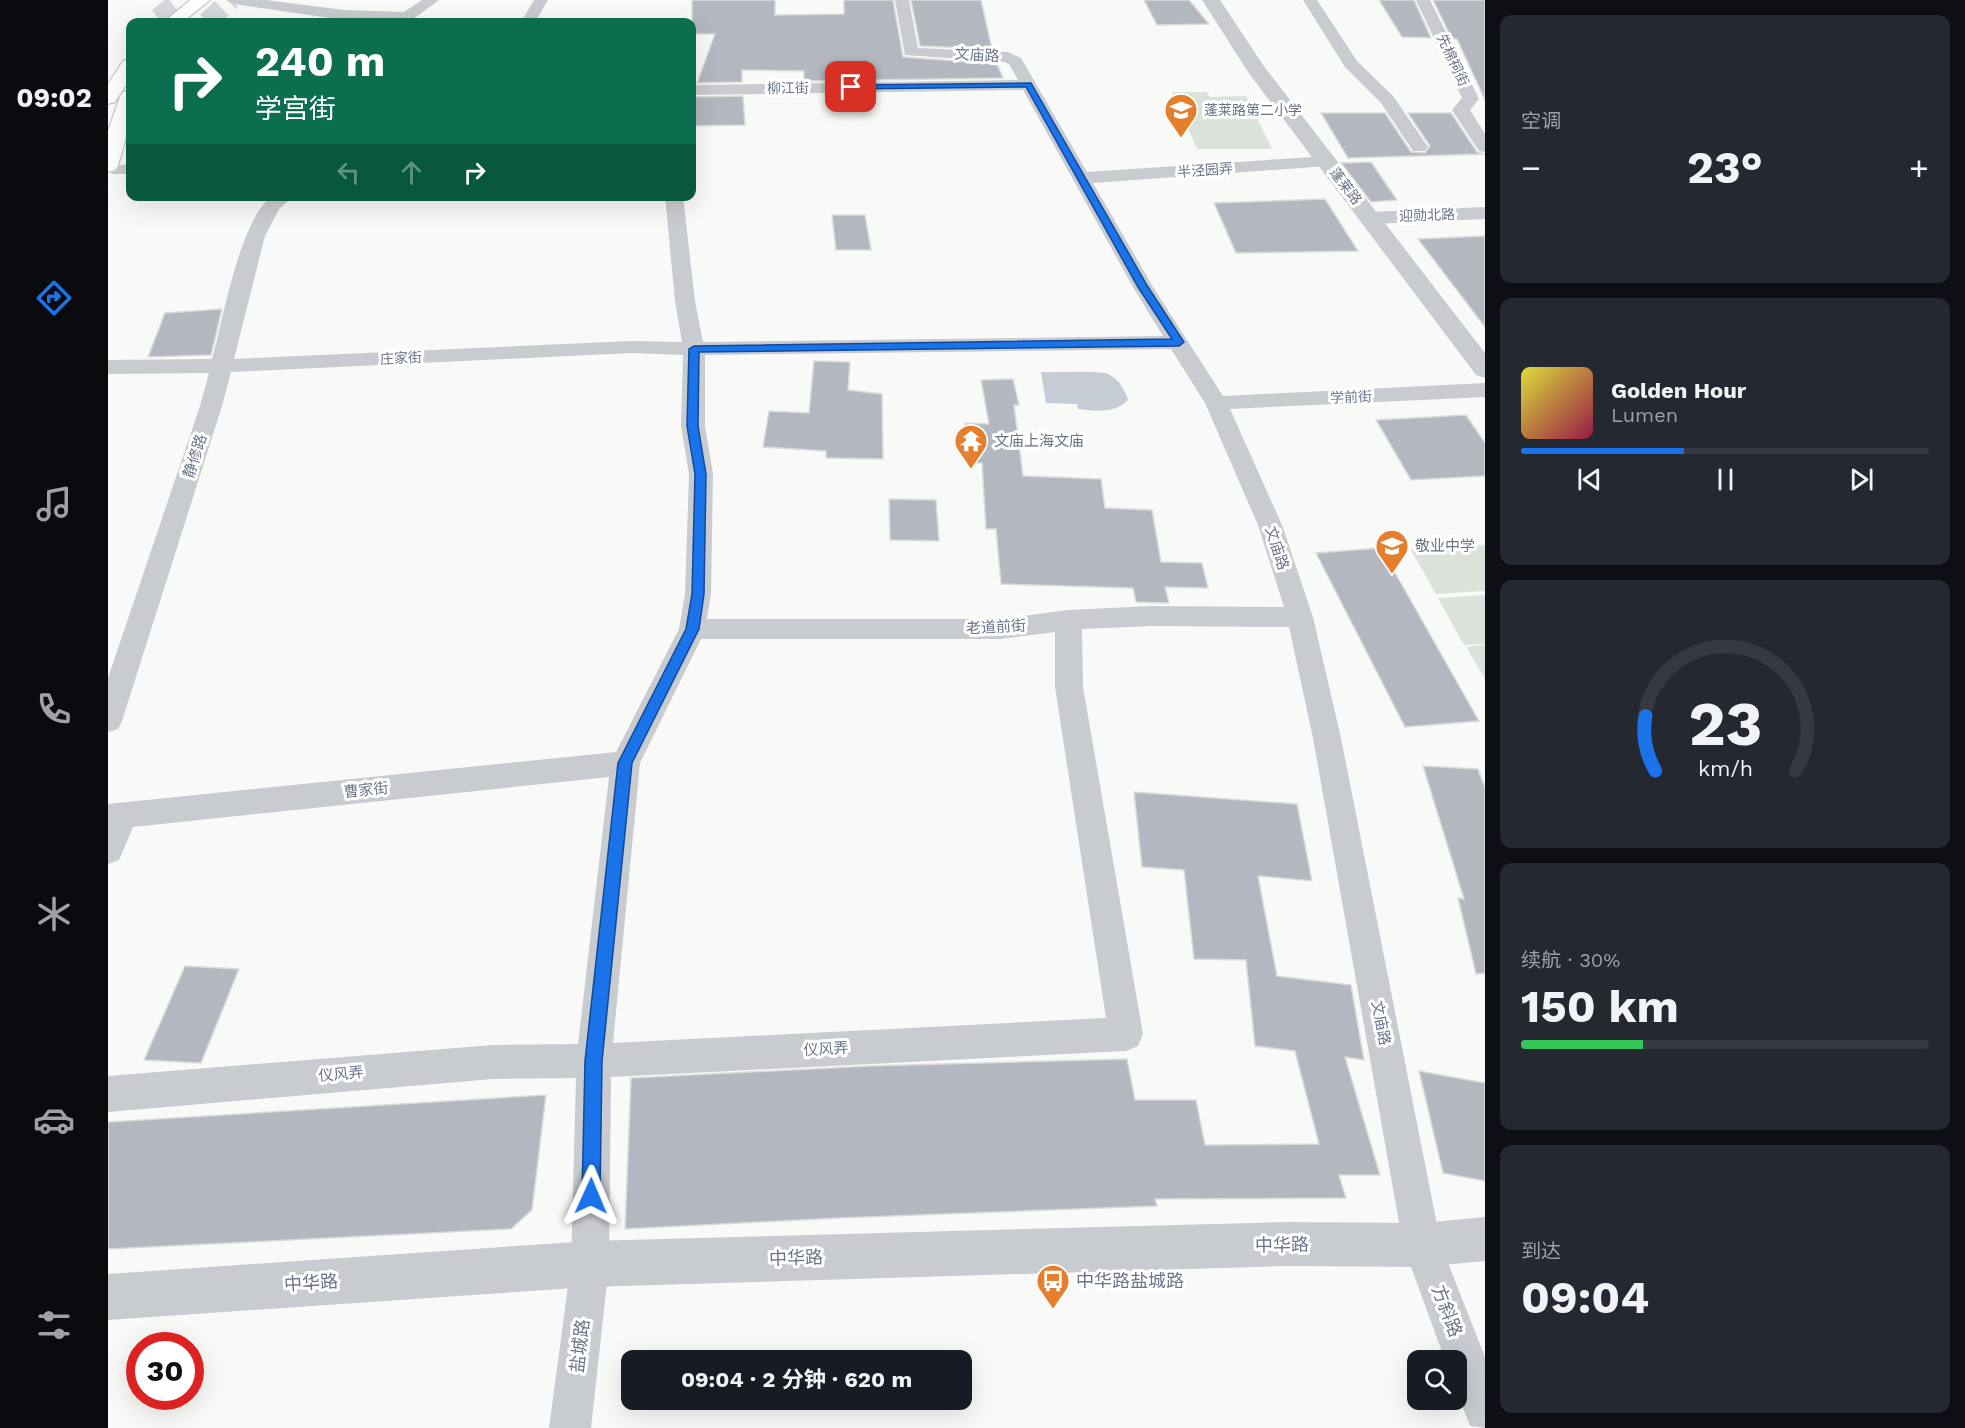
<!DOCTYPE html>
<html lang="zh">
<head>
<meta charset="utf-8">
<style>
  :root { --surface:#171b24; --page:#242831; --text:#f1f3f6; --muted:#9ea1a6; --line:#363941; --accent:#1a73e8 }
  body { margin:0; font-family:"Work Sans","Noto Sans SC",sans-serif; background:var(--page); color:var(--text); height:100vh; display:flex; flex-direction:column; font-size:22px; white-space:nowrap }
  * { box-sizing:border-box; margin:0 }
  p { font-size:20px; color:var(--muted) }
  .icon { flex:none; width:33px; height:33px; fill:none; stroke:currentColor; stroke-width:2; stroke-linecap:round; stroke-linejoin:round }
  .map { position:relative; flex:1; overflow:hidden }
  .drawer { display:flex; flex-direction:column; gap:15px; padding:15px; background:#0d0f14; width:480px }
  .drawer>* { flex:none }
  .banner { position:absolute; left:18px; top:18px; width:570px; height:183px; border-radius:12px; box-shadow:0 6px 24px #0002; background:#0b6e4f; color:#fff; overflow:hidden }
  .tools { position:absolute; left:1299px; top:1350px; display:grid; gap:12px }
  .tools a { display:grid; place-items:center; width:60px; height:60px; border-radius:12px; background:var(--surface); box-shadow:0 6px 24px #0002; font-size:30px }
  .speed { position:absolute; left:18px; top:1332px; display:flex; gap:12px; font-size:30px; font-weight:700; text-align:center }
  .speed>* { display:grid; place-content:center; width:78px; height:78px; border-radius:50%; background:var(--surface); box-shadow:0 6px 24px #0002; line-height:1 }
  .speed .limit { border:9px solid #d22; background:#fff; color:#111 }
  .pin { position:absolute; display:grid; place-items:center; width:51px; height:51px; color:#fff; margin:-26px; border-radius:12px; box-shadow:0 3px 9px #0006 }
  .me { position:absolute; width:66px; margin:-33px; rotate:1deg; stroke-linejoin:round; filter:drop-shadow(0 0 4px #0008) }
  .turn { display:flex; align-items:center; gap:21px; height:126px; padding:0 30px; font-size:27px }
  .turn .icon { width:78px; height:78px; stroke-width:2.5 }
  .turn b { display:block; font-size:42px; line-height:51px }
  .lanes { display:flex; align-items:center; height:57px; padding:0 30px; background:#0003; justify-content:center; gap:30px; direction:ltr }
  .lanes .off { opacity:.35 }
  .big { font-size:45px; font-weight:700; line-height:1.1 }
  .drawer .tile { flex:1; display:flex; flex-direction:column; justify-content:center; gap:9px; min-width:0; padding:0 21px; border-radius:12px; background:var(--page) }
  .drawer .dial { align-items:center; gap:0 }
  .dial svg { height:156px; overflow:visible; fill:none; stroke:var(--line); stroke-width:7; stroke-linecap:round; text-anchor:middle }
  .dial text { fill:var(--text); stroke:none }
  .song { display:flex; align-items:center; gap:18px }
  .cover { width:72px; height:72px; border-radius:9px; background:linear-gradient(135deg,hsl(60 70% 55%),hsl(340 70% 35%)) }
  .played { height:6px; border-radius:3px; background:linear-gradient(90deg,var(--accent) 40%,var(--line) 40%) }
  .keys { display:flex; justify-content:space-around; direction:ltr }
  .heat { display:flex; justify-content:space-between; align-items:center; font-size:33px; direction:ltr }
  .charge { height:9px; border-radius:4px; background:linear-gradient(90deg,#34c759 30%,var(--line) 0) }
  .trip { position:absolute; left:513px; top:1350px; width:351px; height:60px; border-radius:12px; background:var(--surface); box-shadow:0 6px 24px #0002; font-weight:700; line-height:60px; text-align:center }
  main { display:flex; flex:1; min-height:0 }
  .menu { display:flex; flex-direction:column; width:108px; justify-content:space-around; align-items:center; background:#090b0e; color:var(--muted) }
  .menu .icon { width:42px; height:42px }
  .menu .current { color:var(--accent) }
  .menu b { font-size:27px; color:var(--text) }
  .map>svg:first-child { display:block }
</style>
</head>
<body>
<main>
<nav class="menu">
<b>09:02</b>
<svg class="icon current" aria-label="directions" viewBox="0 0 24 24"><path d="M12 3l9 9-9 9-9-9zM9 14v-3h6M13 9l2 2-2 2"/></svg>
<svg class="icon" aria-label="music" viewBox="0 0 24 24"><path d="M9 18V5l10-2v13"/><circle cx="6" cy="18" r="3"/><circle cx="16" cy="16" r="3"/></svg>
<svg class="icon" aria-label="phone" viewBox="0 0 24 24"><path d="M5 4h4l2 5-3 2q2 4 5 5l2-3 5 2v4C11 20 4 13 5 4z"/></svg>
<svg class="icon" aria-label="climate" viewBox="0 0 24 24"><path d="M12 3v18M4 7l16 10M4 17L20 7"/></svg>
<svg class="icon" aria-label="car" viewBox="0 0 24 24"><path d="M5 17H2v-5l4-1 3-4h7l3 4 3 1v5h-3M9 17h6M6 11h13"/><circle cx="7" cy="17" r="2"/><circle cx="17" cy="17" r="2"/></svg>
<svg class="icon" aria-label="filters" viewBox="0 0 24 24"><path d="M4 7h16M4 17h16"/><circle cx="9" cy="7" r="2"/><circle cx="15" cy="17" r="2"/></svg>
</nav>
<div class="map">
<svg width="1377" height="1428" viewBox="0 0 1377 1428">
  <rect width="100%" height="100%" fill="#f9faf8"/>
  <g fill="#dae2d9">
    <path d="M1064,92H1099L1102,97L1138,96L1164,149H1089Z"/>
    <path d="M1377,545V591L1328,594L1303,550Z"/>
    <path d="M1377,595V644L1356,645L1330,598Z"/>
    <path d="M1377,645V679L1358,647Z"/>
  </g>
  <path fill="#c6ccd3" d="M933,372C947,373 989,370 1000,374C1011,379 1017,390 1020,400C1006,414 989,411 970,409L969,404L938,403Z"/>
  <g fill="#b3b8c0" stroke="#dbdcda" stroke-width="1.5">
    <path d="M584,0H667V15L736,14V0H785L795,57L889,64L895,78L696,81V71L634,70V82L589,83L607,34H584Z"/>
    <path d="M803,0H873L884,49L812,46Z"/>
    <path d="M1036,0H1081L1101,24L1049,25Z"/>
    <path d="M1271,0H1306L1323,38L1294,37Z"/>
    <path d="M1325,0H1377V100L1349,39H1344Z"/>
    <path d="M635,96L637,125L584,126V97Z"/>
    <path d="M1213,113H1277L1303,152L1317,153L1322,146L1300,113H1343L1369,152L1377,154L1240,158Z"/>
    <path d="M1263,162L1289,200L1263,202L1233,163Z"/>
    <path d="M1217,199L1250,251L1128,253L1106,203Z"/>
    <path d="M724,215H757L763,250H728Z"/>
    <path d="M1377,236V327L1310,239Z"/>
    <path d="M114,309L103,355L40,357L57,313Z"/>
    <path d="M706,361L742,362L740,390L774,394L775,459L718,458V451L655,447L661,411L701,413Z"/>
    <path d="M905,379L911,405H906L915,476L993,479L997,508L1044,510L1053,562L1094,563L1100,588L1057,587L1061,603L1028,602L1025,588L893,584L888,529H878L874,463H861L857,423L881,424L873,380Z"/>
    <path d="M1358,415L1377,443V476L1303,480L1268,420Z"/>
    <path d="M781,499L828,500L831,541L782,540Z"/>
    <path d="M1273,548L1371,721L1297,727L1208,553Z"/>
    <path d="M1315,766L1370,769L1377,788V973L1368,974L1350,898L1356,899Z"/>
    <path d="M1026,792L1189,804L1204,881L1150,876L1169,976L1243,985L1256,1060L1237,1057L1272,1175H1231L1238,1198L1047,1199L1049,1206L731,1218L517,1229L523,1078L762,1066L1019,1059L1027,1100H1088L1097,1145L1211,1144L1187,1051L1147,1046L1138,960L1086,959L1076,870L1034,867Z"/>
    <path d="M77,966L131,969L93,1063L36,1060Z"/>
    <path d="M1311,1071L1377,1083V1181L1335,1173Z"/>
    <path d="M438,1095L424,1210L403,1229L0,1249V1122Z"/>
  </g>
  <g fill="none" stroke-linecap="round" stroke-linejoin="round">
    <g stroke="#d5d8dc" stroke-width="20" stroke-dasharray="20 10" stroke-linecap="butt">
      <path d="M50,18L73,0"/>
      <path d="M99,22L123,0"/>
    </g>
    <g stroke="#babec4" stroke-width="2">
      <g id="secondary">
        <path d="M82,0H102L75,22H56Z"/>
        <path d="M22,59V79L7,102L0,104V84L15,61Z"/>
        <path d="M22,90V123L10,166L7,170L0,172V131L12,96L15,92Z"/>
      </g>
    </g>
    <g fill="#c8cbcf" fill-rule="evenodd">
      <path d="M118,0H158L236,10L296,12L314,0H331L304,20L299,22L236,20L125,4Z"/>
      <path d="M426,0H440L427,22H413Z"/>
      <path d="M787,0H801L810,48L900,52L913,58L979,172L1219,156L1225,157L1228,161L1225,165L1219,166L985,183L1045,287L1115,396L1377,383V397L1122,409L1174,525L1205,617L1233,738L1333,1245L1377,1357V1428L1362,1426L1348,1390V1360H1337L1295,1245L1205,738L1181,627L1044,626L974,629L975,687L1035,1034L1030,1046L1018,1051L503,1077L501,1264L483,1428H441L463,1264L468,1078L385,1079L0,1112V1076L385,1045L470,1044L501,777L25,827L11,860L0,864V804L508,752L571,629L577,594L581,474L573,426L575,355L524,353L123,372L114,406L14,721L10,729L0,732V678L92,406L101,373L0,374V360L104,359C115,320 132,219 164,196H186L171,209L157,236L126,359L524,341L574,342L567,301L557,196H575L587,301L595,342L1055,336L1025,287L915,90L584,95V85L910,80L901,64L896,62L797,55ZM1063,349L1097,403L1150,525L1176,607L1044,606L960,610L893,619H599L603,594L605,474L597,426V355ZM947,632V687L998,1018L505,1043L532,763L593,639H893Z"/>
      <path d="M1195,0H1209L1249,61L1285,96L1320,147L1317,151H1305L1273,103L1237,67Z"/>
      <path d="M1308,0H1322L1371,99L1362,110L1377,134V152L1371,151L1344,110L1354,98Z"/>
      <path d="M22,164V174H4L1,170L4,166Z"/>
      <path d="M1377,207V219L1262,224L1255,222L1252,218L1255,214L1262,212Z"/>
    </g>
    <g fill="#c8cbcf" fill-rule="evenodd">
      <path d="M1094,0H1112L1155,65L1377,353V378L1368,375L1140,72Z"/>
      <path d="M1377,1217V1261L1314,1267L1178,1266L482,1287L0,1320V1274L482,1241L1178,1222L1314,1223Z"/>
    </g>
    <use href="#secondary" fill="#fff" fill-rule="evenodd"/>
  </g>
  <path fill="#1a73e8" stroke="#114b97" stroke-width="1.5" d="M923,83L1040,287L1076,342L1071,346L591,352L590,426L598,474L596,594L591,629L524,763L494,1061L492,1196L490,1203L483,1205L477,1203L474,1196L477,1061L510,763L578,629L584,594L587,474L579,426L581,349L586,346L1064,339L1030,287L918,87L743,89L739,87L743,85Z"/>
  <defs>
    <g id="school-pin" transform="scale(1.725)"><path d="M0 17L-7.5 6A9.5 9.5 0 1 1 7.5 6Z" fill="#e57f2d" stroke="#fff"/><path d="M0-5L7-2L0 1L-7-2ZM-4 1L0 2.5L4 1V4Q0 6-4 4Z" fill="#fff"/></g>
    <g id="temple-pin" transform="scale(1.725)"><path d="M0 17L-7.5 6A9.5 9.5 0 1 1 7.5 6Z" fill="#e57f2d" stroke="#fff"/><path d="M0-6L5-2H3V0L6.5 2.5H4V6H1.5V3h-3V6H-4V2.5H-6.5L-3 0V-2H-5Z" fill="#fff"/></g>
    <g id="bus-pin" transform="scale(1.725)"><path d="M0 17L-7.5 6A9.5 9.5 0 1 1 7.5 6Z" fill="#e57f2d" stroke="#fff"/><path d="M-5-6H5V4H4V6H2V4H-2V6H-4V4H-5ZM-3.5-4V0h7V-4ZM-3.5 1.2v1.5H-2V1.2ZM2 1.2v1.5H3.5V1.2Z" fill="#fff"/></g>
  </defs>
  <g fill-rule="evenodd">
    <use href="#school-pin" x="1073" y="110"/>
    <use href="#temple-pin" x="863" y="441"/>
    <use href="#school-pin" x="1284" y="546"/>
    <use href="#bus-pin" x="945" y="1281"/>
  </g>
  <g text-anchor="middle" stroke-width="6" stroke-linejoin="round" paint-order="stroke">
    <g font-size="14" fill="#697489" stroke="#fff">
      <text transform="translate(1345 60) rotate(65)" y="5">先棉祠街</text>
      <text transform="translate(680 88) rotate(-1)" y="5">柳江街</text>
      <text transform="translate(1097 170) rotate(-4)" y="5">半泾园弄</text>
      <text transform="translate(1238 186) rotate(53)" y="5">蓬莱路</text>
      <text transform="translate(1319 215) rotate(-2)" y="5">迎勋北路</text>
      <text transform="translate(293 358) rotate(-3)" y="5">庄家街</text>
      <text transform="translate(1243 397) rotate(-2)" y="5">学前街</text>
    </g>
    <g font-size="14" fill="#697489" stroke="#fff" text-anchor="start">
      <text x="1096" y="115">蓬莱路第二小学</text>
    </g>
    <g font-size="15" fill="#697489" stroke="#fff">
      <text transform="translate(869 55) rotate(3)" y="5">文庙路</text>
      <text transform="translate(87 456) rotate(-72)" y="5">静修路</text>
      <text transform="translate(1169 548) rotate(72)" y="5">文庙路</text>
      <text transform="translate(888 627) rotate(-3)" y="5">老道前街</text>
      <text transform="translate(258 790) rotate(-6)" y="5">曹家街</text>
      <text transform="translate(1273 1023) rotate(79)" y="5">文庙路</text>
      <text transform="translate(718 1049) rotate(-3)" y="5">仪风弄</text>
      <text transform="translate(233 1074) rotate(-5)" y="5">仪风弄</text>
    </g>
    <g font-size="15" fill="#697489" stroke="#fff" text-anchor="start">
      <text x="886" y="446">文庙上海文庙</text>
      <text x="1307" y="551">敬业中学</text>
    </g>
    <g font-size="18" fill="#697489" stroke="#fff">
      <text transform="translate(1174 1245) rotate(-1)" y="6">中华路</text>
      <text transform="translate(688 1258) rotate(-2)" y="6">中华路</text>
      <text transform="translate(203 1283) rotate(-4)" y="6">中华路</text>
      <text transform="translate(1339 1311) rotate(69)" y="6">方斜路</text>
      <text transform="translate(472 1346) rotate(-83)" y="6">盐城路</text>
    </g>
    <g font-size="18" fill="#697489" stroke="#fff" text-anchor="start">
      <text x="968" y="1287">中华路盐城路</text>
    </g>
  </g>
</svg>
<div class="tools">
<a><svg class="icon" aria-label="search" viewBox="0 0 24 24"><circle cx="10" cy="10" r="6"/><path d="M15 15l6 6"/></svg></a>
</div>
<div class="speed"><div class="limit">30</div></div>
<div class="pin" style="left:743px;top:87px;background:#d93025"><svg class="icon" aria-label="arrive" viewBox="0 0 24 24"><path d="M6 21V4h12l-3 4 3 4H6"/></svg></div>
<svg class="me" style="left:483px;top:1196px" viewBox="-20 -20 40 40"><path d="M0-17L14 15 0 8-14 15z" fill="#1a73e8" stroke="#fff" stroke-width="4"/></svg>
<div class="trip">09:04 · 2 分钟 · 620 m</div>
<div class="banner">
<div class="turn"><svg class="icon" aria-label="right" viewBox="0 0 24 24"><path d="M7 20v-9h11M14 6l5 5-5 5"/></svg><div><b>240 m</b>学宫街</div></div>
<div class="lanes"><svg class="icon off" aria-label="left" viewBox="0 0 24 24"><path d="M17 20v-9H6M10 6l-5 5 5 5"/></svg><svg class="icon off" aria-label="ahead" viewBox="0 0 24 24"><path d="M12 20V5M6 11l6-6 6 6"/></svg><svg class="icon" aria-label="right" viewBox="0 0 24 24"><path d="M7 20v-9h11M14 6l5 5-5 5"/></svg></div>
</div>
</div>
<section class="drawer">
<div class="tile"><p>空调</p>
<div class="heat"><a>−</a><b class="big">23°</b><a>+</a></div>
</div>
<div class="tile">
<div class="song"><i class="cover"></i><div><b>Golden Hour</b><p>Lumen</p></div></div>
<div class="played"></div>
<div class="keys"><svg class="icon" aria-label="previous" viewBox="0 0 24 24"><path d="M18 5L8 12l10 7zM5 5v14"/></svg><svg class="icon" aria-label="pause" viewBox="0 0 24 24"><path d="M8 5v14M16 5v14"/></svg><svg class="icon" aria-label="next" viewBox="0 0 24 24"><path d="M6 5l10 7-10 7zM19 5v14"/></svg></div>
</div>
<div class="tile dial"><svg viewBox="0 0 100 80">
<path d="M14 69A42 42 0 1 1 86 69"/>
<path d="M14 69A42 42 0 0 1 9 41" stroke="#1a73e8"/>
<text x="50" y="56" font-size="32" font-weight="700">23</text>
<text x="50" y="72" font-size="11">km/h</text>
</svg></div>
<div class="tile"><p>续航 · 30%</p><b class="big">150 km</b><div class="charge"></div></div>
<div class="tile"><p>到达</p><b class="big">09:04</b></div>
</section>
</main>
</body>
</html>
